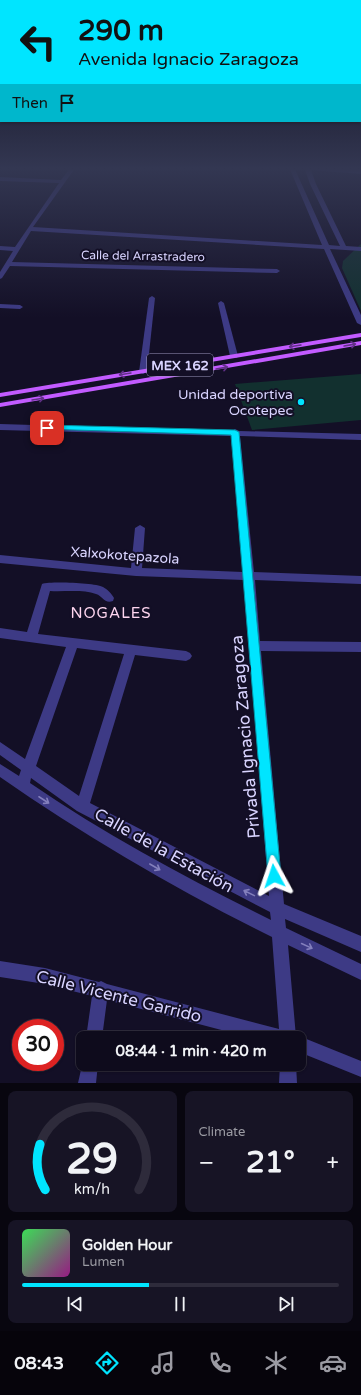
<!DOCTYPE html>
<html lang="en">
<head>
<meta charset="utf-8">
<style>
  :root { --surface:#0e0b1c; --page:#171425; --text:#f1f3f6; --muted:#9b9ba3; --line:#2e2b3b; --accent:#00e5ff }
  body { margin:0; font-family:"Varela Round",sans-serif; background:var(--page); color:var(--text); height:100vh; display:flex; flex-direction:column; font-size:15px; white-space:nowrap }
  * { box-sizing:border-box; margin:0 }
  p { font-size:13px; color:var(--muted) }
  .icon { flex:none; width:22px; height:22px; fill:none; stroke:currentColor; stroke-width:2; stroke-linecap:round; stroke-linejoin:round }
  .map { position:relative; height:1083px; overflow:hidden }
  .side { display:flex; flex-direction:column; gap:8px; padding:8px; background:#08060f; flex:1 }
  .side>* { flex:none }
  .guide { position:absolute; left:0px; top:0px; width:361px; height:122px; box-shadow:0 1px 3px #0004,0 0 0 1px var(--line); background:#00e5ff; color:#111; overflow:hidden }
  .speed { position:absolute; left:12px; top:1019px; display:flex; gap:8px; font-size:20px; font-weight:700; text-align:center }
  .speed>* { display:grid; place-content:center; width:52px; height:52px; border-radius:50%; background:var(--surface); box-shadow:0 1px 3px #0004,0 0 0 1px var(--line); line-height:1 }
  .speed .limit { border:6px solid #d22; background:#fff; color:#111 }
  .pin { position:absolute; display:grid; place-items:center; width:34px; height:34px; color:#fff; margin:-17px; border-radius:8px; box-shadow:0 2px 6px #0006 }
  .me { position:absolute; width:44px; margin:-22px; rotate:355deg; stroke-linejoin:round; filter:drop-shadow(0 0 3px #0008) }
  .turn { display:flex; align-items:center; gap:14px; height:84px; padding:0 12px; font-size:18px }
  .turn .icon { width:52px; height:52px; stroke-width:2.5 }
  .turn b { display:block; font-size:28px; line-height:34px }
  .then { display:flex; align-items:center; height:38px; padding:0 12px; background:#0003; gap:8px; font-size:15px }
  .big { font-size:30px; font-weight:700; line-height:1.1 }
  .side .widget { flex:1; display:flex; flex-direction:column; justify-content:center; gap:6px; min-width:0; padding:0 14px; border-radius:8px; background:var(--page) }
  .side .dial { align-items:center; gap:0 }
  .dial svg { height:104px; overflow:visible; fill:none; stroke:var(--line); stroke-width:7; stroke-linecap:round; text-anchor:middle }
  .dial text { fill:var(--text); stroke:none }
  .song { display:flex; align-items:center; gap:12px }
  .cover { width:48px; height:48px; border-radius:6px; background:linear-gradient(135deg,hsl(130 70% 55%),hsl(310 70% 35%)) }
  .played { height:4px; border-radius:2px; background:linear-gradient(90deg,var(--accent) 40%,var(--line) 40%) }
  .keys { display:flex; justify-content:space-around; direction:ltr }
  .heat { display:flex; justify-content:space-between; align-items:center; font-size:22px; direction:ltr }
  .side .tiles { flex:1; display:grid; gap:8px; grid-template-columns:1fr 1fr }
  .widget:last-child { grid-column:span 2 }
  .trip { position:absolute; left:76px; top:1031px; width:230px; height:40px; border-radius:8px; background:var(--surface); box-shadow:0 1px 3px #0004,0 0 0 1px var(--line); font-weight:700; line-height:40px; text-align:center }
  .menu { display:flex; height:64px; justify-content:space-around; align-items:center; background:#06040b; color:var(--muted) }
  .menu .icon { width:28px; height:28px }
  .menu .current { color:var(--accent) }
  .menu b { font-size:18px; color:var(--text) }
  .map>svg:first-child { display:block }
</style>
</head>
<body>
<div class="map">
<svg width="361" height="1083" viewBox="0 0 361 1083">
  <rect width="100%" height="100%" fill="#130f26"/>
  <g fill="#12302f">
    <path d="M361,244V311L342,268L343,261Z"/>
    <path d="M361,374V420L252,430L235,384Z"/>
  </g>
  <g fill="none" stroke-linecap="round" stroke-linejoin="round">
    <g fill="#3d3a85" fill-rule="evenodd">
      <path d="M71,167H76L33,227L322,245L289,167H294L329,245L340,246L310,184L304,167L361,170V174L311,170L316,184L346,246L361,247V251L330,249L361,315V325L357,323L324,249L31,231L12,262L277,269L280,271L277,273L10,266L2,278L0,279V272L13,251L0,250V246L15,247L59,183L0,181V177L61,180Z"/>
      <path d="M152,296L155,298L147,372L143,374L139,372L149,298Z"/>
      <path d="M221,301L224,303L238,356L237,358H234L230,356L218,303Z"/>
      <path d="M0,304L20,305L23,307L20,309L0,308Z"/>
      <path d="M0,424L232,431L235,429L239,431L361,434V440L240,436L254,572L361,576V584L255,580L260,641L361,642V652L261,651L284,904L361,936V952L285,919L286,928L361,964V980L288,945L296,1037L299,1036L361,1061V1077L299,1052V1038H252L107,1000L102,1038H86L92,996L45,984L0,977V961L45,968L99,982L101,981L107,984L279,1029L272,937C177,890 86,837 0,777V764L19,776L21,770L0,755V742L25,759L66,647L0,638V628L27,632L42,584C51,581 95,583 103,587C107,589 112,594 114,598L113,601C104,604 103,596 96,594C83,589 64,592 50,591L38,634L186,651L190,653L192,656L190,659L186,661L135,655L90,803L269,896L244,580L136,576L0,563V555L131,568L135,528L140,525L145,528L142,568L243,572L231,436L0,430ZM77,648L124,654L79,796L36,766ZM31,778L77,811L270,912L271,920C188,879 106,835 30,783Z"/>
      <path d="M83,1061V1064H98L96,1083H78Z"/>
      <path d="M280,1064H296L297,1083H279Z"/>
    </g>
    <g fill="#c25bff" fill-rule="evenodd">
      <path d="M361,333V337L0,397V393Z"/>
      <path d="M361,341V345L0,407V403Z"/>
    </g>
  </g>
  <defs><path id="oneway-shaft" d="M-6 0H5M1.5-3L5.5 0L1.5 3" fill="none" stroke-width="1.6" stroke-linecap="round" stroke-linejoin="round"/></defs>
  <g stroke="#623188">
    <use href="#oneway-shaft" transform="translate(350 345) rotate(-10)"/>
    <use href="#oneway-shaft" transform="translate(295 346) rotate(171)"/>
    <use href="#oneway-shaft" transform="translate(222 368) rotate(-10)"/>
    <use href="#oneway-shaft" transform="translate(125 374) rotate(171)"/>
    <use href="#oneway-shaft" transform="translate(38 399) rotate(-9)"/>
  </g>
  <g stroke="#837fbc">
    <use href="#oneway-shaft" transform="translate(44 800) rotate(33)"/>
    <use href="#oneway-shaft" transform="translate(155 867) rotate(30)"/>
    <use href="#oneway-shaft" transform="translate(249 893) rotate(-154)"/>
    <use href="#oneway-shaft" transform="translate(307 946) rotate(25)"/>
  </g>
  <linearGradient id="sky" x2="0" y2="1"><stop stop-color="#0a0815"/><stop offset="0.53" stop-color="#333752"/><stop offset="1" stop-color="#333752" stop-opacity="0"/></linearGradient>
  <rect width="361" height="318" fill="url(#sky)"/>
  <path fill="#00e5ff" stroke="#0095a6" d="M47,425L235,430L239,432L281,876L279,881L274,882L270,881L268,876L231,435L44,429V426Z"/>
  <circle fill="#00e5ff" stroke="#130f26" stroke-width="1.5" cx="301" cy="402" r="4"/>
  <g text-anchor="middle" stroke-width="4" stroke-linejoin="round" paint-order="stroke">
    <g font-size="12" fill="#d9d4ff" stroke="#130f26">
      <text transform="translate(143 256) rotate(1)" y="4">Calle del Arrastradero</text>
    </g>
    <rect fill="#130f26" stroke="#9e99be" stroke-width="1" x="147" y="354" width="66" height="22" rx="3"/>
    <g font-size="13" font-weight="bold" fill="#d9d4ff">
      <text x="180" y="370">MEX 162</text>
    </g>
    <g font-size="14" fill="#d9d4ff" stroke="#130f26" text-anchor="end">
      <text x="293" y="399">Unidad deportiva<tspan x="293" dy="16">Ocotepec</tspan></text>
    </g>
    <g font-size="14" fill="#d9d4ff" stroke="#130f26">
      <text transform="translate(125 555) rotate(4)" y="5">Xalxokotepazola</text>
    </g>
    <g font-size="15" letter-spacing="1" fill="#ffd6f0" stroke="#130f26">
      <text x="111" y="618">NOGALES</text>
    </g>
    <g font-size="17" fill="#d9d4ff" stroke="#130f26">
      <text transform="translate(245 737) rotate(-95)" y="6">Privada Ignacio Zaragoza</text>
      <text transform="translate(164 850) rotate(29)" y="6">Calle de la Estación</text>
      <text transform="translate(119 996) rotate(14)" y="6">Calle Vicente Garrido</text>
    </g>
  </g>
</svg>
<div class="speed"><div class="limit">30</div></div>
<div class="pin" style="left:47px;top:428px;background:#d93025"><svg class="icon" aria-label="arrive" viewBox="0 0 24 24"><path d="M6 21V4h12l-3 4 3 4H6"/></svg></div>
<svg class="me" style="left:274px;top:876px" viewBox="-20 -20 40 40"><path d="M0-17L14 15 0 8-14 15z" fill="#00e5ff" stroke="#fff" stroke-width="4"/></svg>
<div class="trip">08:44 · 1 min · 420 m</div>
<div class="guide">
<div class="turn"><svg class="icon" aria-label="left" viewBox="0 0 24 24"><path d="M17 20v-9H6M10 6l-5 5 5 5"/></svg><div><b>290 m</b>Avenida Ignacio Zaragoza</div></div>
<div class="then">Then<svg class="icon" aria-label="arrive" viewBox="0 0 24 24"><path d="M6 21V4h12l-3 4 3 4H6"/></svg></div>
</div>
</div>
<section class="side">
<div class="tiles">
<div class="widget dial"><svg viewBox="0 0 100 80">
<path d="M14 69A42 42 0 1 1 86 69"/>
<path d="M14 69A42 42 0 0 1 10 34" stroke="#00e5ff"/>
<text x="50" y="56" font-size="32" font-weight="700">29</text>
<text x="50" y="72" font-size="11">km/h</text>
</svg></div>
<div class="widget"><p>Climate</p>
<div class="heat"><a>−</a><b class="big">21°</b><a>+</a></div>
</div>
<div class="widget">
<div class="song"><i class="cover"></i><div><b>Golden Hour</b><p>Lumen</p></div></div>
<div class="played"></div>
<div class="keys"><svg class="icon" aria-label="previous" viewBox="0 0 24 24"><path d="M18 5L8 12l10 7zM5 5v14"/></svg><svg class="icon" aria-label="pause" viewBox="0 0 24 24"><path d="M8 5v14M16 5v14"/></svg><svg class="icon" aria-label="next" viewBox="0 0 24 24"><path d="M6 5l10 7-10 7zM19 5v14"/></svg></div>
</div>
</div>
</section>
<nav class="menu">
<b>08:43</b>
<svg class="icon current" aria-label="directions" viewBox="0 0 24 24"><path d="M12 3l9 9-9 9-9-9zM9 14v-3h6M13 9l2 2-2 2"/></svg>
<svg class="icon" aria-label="music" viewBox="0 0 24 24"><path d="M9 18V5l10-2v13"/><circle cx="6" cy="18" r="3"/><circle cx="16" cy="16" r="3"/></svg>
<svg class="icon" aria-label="phone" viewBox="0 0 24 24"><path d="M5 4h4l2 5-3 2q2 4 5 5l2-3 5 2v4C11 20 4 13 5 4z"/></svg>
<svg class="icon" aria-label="climate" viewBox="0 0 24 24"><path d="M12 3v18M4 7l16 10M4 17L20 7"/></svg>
<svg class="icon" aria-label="car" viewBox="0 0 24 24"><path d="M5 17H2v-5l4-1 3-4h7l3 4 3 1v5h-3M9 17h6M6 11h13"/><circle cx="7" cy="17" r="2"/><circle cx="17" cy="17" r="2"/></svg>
</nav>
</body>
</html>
